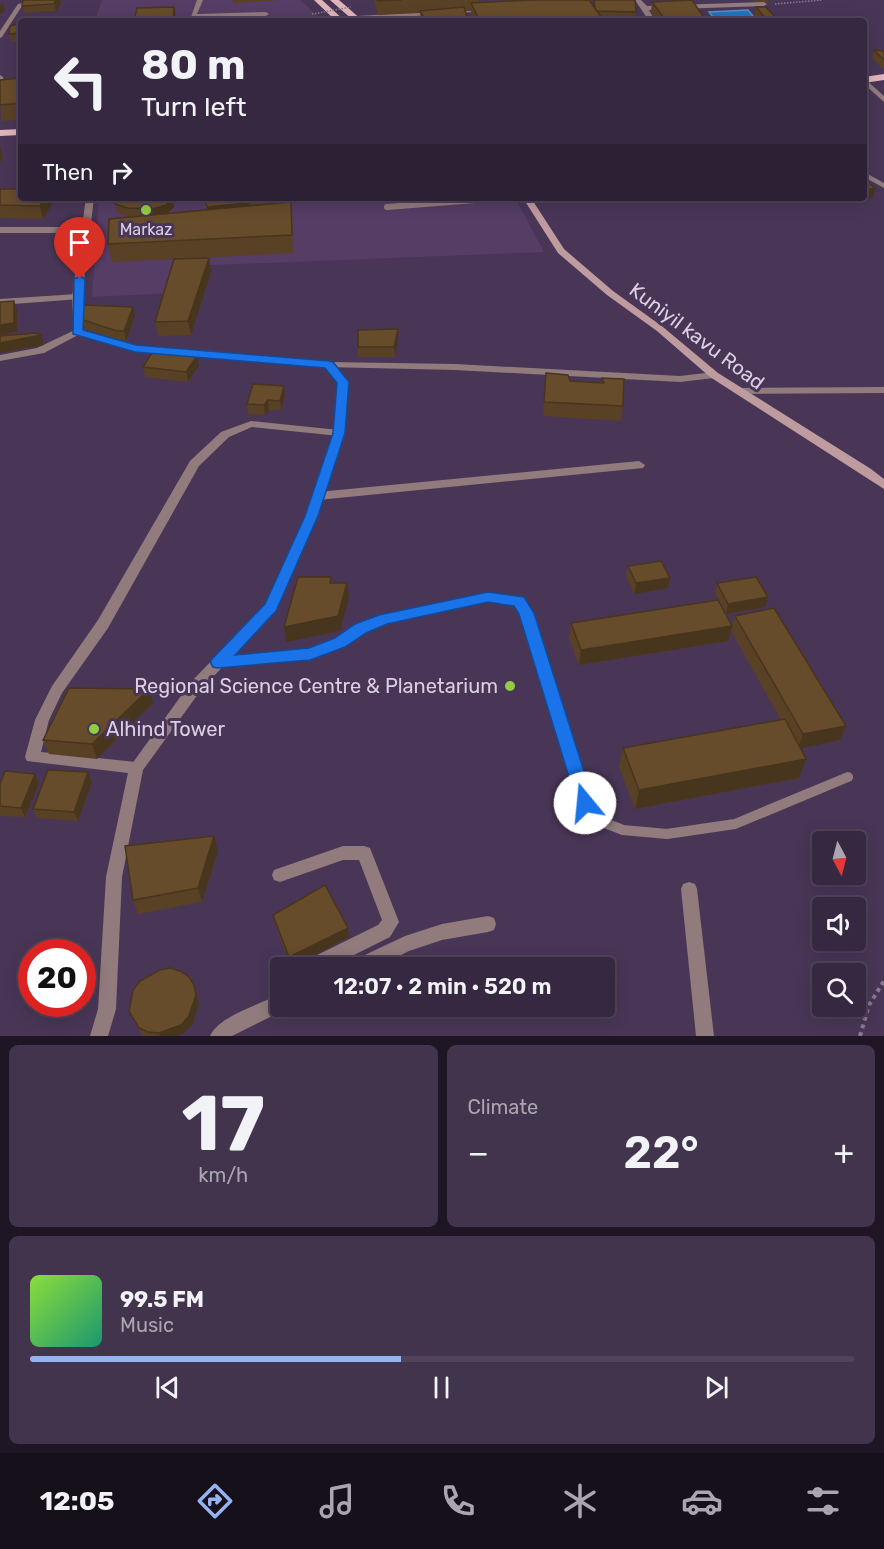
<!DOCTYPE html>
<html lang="en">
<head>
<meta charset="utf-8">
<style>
  :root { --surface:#372841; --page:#42344c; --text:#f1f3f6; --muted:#aaa6b1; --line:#51445a; --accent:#95b2f1 }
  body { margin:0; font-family:Rubik,sans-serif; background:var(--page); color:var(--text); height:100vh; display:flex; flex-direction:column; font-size:22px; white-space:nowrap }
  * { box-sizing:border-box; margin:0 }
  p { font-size:20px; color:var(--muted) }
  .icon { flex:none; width:33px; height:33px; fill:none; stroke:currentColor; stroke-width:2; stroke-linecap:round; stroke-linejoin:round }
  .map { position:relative; height:1036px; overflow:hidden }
  .sheet { display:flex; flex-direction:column; gap:9px; padding:9px; background:#1e1624; flex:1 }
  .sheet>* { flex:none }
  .hud { position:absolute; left:18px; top:18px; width:849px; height:183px; border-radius:6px; box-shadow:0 3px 15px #0003,0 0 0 2px var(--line); background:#372841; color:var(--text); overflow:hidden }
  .needle { width:39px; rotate:173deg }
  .buttons { position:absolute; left:812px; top:831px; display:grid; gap:12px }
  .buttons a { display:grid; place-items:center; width:54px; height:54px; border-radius:6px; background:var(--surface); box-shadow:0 3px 15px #0003,0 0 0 2px var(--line); font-size:30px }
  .speed { position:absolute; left:18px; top:939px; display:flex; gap:12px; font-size:30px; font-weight:700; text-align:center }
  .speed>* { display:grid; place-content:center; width:78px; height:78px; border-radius:50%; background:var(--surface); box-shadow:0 3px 15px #0003,0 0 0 2px var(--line); line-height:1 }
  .speed .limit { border:9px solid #d22; background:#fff; color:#111 }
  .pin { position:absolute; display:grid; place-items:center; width:51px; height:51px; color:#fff; margin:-62px -26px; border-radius:50% 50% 50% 0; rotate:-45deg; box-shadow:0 0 6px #0007 }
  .pin .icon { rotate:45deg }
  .me { position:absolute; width:66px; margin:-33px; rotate:343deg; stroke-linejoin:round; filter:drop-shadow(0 0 4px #0008) }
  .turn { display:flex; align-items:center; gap:21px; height:126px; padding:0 24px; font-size:27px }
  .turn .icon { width:78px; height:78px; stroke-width:2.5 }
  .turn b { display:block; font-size:42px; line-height:51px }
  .then { display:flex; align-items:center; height:57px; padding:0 24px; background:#0003; gap:12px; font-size:22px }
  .big { font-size:45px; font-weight:600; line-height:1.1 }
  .sheet .widget { flex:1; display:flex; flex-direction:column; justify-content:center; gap:9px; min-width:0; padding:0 21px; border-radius:9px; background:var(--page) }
  .sheet .dial { align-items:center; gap:0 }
  .dial b { font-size:78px; line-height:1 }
  .song { display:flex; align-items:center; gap:18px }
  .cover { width:72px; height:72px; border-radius:9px; background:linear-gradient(135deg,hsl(90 70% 55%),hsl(160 70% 35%)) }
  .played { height:6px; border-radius:3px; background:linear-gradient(90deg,var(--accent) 45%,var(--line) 45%) }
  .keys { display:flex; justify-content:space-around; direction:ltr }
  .heat { display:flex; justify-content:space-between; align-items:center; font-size:33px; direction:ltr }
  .sheet .tiles { flex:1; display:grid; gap:9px; grid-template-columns:1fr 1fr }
  .widget:last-child { grid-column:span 2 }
  .trip { position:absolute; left:270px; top:957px; width:345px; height:60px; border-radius:6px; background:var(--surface); box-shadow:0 3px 15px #0003,0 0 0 2px var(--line); font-weight:600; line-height:60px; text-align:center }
  .tabs { display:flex; height:96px; justify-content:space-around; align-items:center; background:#16101a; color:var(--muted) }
  .tabs .icon { width:42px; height:42px }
  .tabs .active { color:var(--accent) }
  .tabs b { font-size:27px; color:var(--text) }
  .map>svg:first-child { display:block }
</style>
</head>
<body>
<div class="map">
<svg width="884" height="1036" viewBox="0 0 884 1036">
  <rect width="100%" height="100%" fill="#493657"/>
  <g fill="#553d65">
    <path d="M102,0H300L324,21H95Z"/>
    <path d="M99,198H515L544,252L189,266L173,293L92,297Z"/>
  </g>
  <path fill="#2174be" stroke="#588fc9" stroke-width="1.5" d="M748,10L757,21H716L709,12Z"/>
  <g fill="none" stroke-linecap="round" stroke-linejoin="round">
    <path stroke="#887894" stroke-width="1.5" stroke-dasharray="1.5 1.5" stroke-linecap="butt" d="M775,4L822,0"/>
    <path stroke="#887894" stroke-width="4" stroke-dasharray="4 4" stroke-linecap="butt" d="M860,1036L869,1005L884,981"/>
    <g stroke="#917b7d" stroke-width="6">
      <path d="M387,207L501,198"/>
      <path d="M0,230H86"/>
    </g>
    <path stroke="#917b7d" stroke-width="8" d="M220,662L310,654L340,643L361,628L385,619L488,597L519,601L527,613L543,666"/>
    <path stroke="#917b7d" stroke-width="10" d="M543,665L585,803L595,819L623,830L667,834L735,824L848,777"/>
    <g fill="#917b7d" fill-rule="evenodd">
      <path d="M39,0H53L22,6L2,37L0,38V31L18,4Z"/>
      <path d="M197,0H203L197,14L266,12L269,14L266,16L191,17Z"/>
      <path d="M635,0H641L647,6L764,2L767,4L764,6L649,10L655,21H649Z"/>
      <path d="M488,8L491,10L490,11L357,20L354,18L357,16Z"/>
      <path d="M0,75L3,77L4,101L0,103Z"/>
      <path d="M864,78L884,96V102L864,84Z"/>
      <path d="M864,172L884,183V188L864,177Z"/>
      <path d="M77,294L80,295V299L0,305V299Z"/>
      <path d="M77,329L80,330V334L44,353L0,361V355L37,348Z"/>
      <path d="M329,362L455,364L680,376L714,372L719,375L714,378L680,382L455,370L325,367L324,365L325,363Z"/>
      <path d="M884,387V393L737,394L732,391L737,388Z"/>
      <path d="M251,421L339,430L345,433L339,436L252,427L229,437L199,466L108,628L62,693L49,720L41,752L136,762L141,764L143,768L141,772L136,774L27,761L25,757L35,720L52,686L98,620L190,461L221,432Z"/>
      <path d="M639,461L645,465L643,468L318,500L312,496L318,492Z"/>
      <path d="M343,846H364L370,848L399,922L390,937L328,968H301L303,962L378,925L382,920L359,860H343L280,882L274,880L272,875L274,870Z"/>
      <path d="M689,882L695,884L697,889L714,1036H696L681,889L683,884Z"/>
      <path d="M488,916L494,918L496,924L494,930L488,932L442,940L409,951L375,968H348L350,962L405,936L442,924Z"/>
      <path d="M280,981V1006H287L286,1009L232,1036H210C218,1018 252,1007 269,999L274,984Z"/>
    </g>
    <path fill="#917b7d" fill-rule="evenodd" d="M86,198H94L82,297V330L136,345L329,362L333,363L348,382L345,433L317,516L278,607L201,690L143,770L122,877L116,1009L108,1036H90L98,1009L106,877L129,768L191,682L266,604L305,516L333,433L338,382L326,368L135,351L74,334L72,297Z"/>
    <path fill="#be9b9f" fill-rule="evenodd" d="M523,198H531L564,249L613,291L663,327L718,373L871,469L884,479V489L710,377L657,331L607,295L558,253Z"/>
    <g fill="#e0b4ba" fill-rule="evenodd">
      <path d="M314,0H322L345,21H336Z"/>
      <path d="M330,0H339L363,21H354Z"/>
      <path d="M884,74V80L864,83V77Z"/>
      <path d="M21,129V135L0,136V130Z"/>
    </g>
    <path stroke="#887894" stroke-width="1.5" stroke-dasharray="1.5 1.5" stroke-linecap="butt" d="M312,14L351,7"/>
  </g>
  <g fill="#594125">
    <path d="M23,0H60L61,3L56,11L24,13L22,6Z"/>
    <path d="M233,0H280L233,3Z"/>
    <path d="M374,0H479V3L594,6V0L636,12L635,21H473L471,18V11H465L468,21H421L420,13L378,15Z"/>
    <path d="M753,0H769V2H756Z"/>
    <path d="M652,2L705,19V21H657L651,12Z"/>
    <path d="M756,7L776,18L775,19L759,20L754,15Z"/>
    <path d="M21,25V41H11L9,34Z"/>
    <path d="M874,50L884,51V68H882L872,58Z"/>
    <path d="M21,78V120L1,121L0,80Z"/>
    <path d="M0,189L21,198H52L53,202L43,219L0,218Z"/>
    <path d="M873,197L845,202L840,198H864Z"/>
    <path d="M204,198H290L292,219L293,253L176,259L209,258L211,272L191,335L158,336L155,322L174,259L112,262L108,244L130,217L117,212L115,204L172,199L174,207L168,213L207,210Z"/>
    <path d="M135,316L126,341H120L85,329L83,320Z"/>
    <path d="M398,339L395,357H358V347Z"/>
    <path d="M199,366L188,382L145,377L143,367Z"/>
    <path d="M546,373L570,381L602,383V378L623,406L621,421L543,416Z"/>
    <path d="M285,396L281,410H269L265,415L248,414L247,404Z"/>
    <path d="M628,566L670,578L668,588L634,594L626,576Z"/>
    <path d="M717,583L768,597L765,607L726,614L715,593Z"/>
    <path d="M735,616L846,726L840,740L801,748L799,778L635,809L619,767L623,748L781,720L731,631Z"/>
    <path d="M571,623L728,641L579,665L569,638Z"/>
    <path d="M153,703L97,759L49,754L43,740Z"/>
    <path d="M35,774L39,783L25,817L0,816V784Z"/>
    <path d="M92,782L78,821L37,818L33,809Z"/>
    <path d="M214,836L218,851L202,902L138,914L133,900Z"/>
    <path d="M273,915L348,928L349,937L291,967L275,924Z"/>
    <path d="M197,994L199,1004L192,1025L184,1033L177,1036H142L129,1011Z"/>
  </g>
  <g fill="#48351e">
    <path d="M56,0H60L61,3L56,11L54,4Z"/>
    <path d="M3,3L5,11L0,14V5Z"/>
    <path d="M174,7L176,18V21H173Z"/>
    <path d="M468,19V21H444Z"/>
    <path d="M0,146L3,158L0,162Z"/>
    <path d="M875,188L873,197L845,202L846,198H864V190Z"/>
    <path d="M44,198H52L53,202L43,219L40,206Z"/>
    <path d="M172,199L174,207L168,213L153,218L152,209Z"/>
    <path d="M249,199L251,216L210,224L207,207Z"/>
    <path d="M209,258L211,272L191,335L188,321Z"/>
    <path d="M14,301L17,310V332L0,335V325Z"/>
    <path d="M133,307L135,316L126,341L124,331Z"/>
    <path d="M398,329V339L395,357L394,347Z"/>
    <path d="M41,335L44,345L0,353V343Z"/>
    <path d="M197,356L199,366L188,382L186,372Z"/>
    <path d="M284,386L285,396L281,410L280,401Z"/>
    <path d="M268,400L269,410L265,415L264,405Z"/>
    <path d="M670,578L668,588L634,594L636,583Z"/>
    <path d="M347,583L349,598L340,631L286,642L284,627Z"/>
    <path d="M768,597L765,607L726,614L728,604Z"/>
    <path d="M732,626L728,641L579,665L581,650Z"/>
    <path d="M149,689L153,703L97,759L92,744Z"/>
    <path d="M846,726L840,740L798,749L803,734Z"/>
    <path d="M806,759L799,778L635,809L639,790Z"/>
    <path d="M88,772L92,782L78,821L74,812Z"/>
    <path d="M35,774L39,783L25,817L21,808Z"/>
    <path d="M214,836L218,851L202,902L198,888Z"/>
    <path d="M348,928L349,937L291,967L289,957Z"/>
    <path d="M194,985L199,1004L192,1025L184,1033L177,1036H160L159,1033Z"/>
  </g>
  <g fill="#674c2b" stroke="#48351e" stroke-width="1.5">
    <path d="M23,0H56L54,4L22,6Z"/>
    <path d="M377,0H402L378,1Z"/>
    <path d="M531,0H589L602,18L554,21H480L471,3Z"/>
    <path d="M594,0H635L636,12L597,11L595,8Z"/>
    <path d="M692,0L705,19L666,21L652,2Z"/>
    <path d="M174,7L173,20L134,21L137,8Z"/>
    <path d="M464,7L468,19L444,21L425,20L420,11Z"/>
    <path d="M756,7H766L776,18H765Z"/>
    <path d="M776,19L778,21H732Z"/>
    <path d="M17,24L21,25V33L9,34L10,26Z"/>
    <path d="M874,50L884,51V60Z"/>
    <path d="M21,78V103L0,105V80Z"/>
    <path d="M864,180L875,188L864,190Z"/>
    <path d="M0,189H21V198H44L40,206L0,205Z"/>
    <path d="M121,198H171L172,199L166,205L152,209L128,208L115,204Z"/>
    <path d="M205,198H262L249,199L247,203L207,207Z"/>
    <path d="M291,202L292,235L108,244L109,219Z"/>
    <path d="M209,258L188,321L155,322L174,259Z"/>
    <path d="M14,301V323L0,325V302Z"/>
    <path d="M83,305L133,307L124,331H117L83,320Z"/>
    <path d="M398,329L394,347H358V330Z"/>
    <path d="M36,333L41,335L0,343V336Z"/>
    <path d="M153,351L197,356L186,372L143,367Z"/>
    <path d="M546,373L568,375L570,381L604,383L602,378L624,379L623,406L544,402Z"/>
    <path d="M253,384L284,386L280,401L268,400L264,405L247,404Z"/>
    <path d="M661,561L670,578L636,583L628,566Z"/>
    <path d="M298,577H331L330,583H347L338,616L284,627Z"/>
    <path d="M756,577L768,597L728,604L717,583Z"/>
    <path d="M718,600L732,626L581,650L571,623Z"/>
    <path d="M774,608L846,726L803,734L735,616Z"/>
    <path d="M69,688L149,689L92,744L43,740Z"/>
    <path d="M785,719L806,759L639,790L623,748Z"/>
    <path d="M48,770L88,772L74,812L33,809Z"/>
    <path d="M5,771L35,774L21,808L0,806V784Z"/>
    <path d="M214,836L198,888L133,900L125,846Z"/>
    <path d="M325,885L348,928L289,957L273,915Z"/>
    <path d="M170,968L180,971L189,977L194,985L196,995L189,1016L181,1025L159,1033L148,1032L139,1028L129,1011L133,990L140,981L160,970Z"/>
  </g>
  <path fill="#1a73e8" stroke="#114b97" stroke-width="1.5" d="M80,276L85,279L83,330L136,345L329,361L333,362L349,382L345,433L318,516L276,611L235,655L309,648L335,638L355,624L379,615L488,592L524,597L534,613L594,803L591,809L585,811L579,809L577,803L519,614L514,606L488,602L387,624L366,633L345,647L310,660L218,668L213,667L210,662L213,658L265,604L305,516L333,433L337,383L325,368L135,352L73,334L74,279Z"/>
  <g fill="#90cd41" stroke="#493657" stroke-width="2">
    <circle cx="146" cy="210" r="6"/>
    <circle cx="510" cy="686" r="6"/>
    <circle cx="94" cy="729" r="6"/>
  </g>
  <g text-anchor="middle" stroke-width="6" stroke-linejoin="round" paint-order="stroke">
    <g font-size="16" fill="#dacfe4" stroke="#493657">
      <text x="146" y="235">Markaz</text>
    </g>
    <g font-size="20" fill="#dacfe4" stroke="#493657">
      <text transform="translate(697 336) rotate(37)" y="7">Kuniyil kavu Road</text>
    </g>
    <g font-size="20" fill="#dacfe4" stroke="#493657" text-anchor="end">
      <text x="498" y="693">Regional Science Centre &amp; Planetarium</text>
      <text x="106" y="736" text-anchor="start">Alhind Tower</text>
    </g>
  </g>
</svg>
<div class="buttons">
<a><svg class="needle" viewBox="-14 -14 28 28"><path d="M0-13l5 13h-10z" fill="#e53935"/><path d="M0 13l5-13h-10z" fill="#aaa6b1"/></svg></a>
<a><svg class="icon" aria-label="sound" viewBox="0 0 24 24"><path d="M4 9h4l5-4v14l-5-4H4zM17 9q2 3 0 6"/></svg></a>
<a><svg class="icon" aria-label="search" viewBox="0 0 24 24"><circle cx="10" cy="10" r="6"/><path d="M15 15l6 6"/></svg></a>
</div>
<div class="speed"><div class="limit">20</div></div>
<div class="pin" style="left:80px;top:279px;background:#d93025"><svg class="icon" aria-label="arrive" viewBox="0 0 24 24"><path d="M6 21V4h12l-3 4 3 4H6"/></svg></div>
<svg class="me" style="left:585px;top:803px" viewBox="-20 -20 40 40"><circle r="19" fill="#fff"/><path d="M0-13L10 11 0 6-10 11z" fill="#1a73e8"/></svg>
<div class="trip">12:07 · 2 min · 520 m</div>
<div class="hud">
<div class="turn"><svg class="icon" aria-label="left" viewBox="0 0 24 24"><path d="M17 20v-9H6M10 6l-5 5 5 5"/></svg><div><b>80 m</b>Turn left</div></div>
<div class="then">Then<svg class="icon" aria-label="right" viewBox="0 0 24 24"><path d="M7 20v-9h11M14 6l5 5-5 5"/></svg></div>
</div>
</div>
<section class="sheet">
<div class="tiles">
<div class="widget dial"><b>17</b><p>km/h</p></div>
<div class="widget"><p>Climate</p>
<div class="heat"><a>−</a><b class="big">22°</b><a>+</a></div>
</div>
<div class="widget">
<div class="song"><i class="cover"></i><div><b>99.5 FM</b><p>Music</p></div></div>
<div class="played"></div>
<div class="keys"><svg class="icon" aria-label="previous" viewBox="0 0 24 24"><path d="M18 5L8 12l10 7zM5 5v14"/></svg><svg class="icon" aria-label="pause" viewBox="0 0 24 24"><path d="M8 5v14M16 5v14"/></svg><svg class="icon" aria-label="next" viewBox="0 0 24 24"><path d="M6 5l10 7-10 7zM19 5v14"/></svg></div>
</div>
</div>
</section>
<nav class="tabs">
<b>12:05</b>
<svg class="icon active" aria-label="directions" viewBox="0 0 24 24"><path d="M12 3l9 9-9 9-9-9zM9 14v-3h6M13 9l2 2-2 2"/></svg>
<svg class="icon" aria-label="music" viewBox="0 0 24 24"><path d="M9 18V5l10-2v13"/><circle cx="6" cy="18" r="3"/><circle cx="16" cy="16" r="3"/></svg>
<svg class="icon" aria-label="phone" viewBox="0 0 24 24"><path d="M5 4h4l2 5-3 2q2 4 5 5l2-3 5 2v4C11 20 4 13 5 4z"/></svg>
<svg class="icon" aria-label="climate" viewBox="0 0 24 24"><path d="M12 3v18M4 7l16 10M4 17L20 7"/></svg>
<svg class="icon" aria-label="car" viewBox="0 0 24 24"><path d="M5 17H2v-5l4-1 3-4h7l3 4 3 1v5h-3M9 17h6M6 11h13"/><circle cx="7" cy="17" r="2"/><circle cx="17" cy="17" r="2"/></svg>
<svg class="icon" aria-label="filters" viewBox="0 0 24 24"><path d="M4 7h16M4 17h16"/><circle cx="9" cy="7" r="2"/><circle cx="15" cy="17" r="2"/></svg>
</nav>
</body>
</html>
